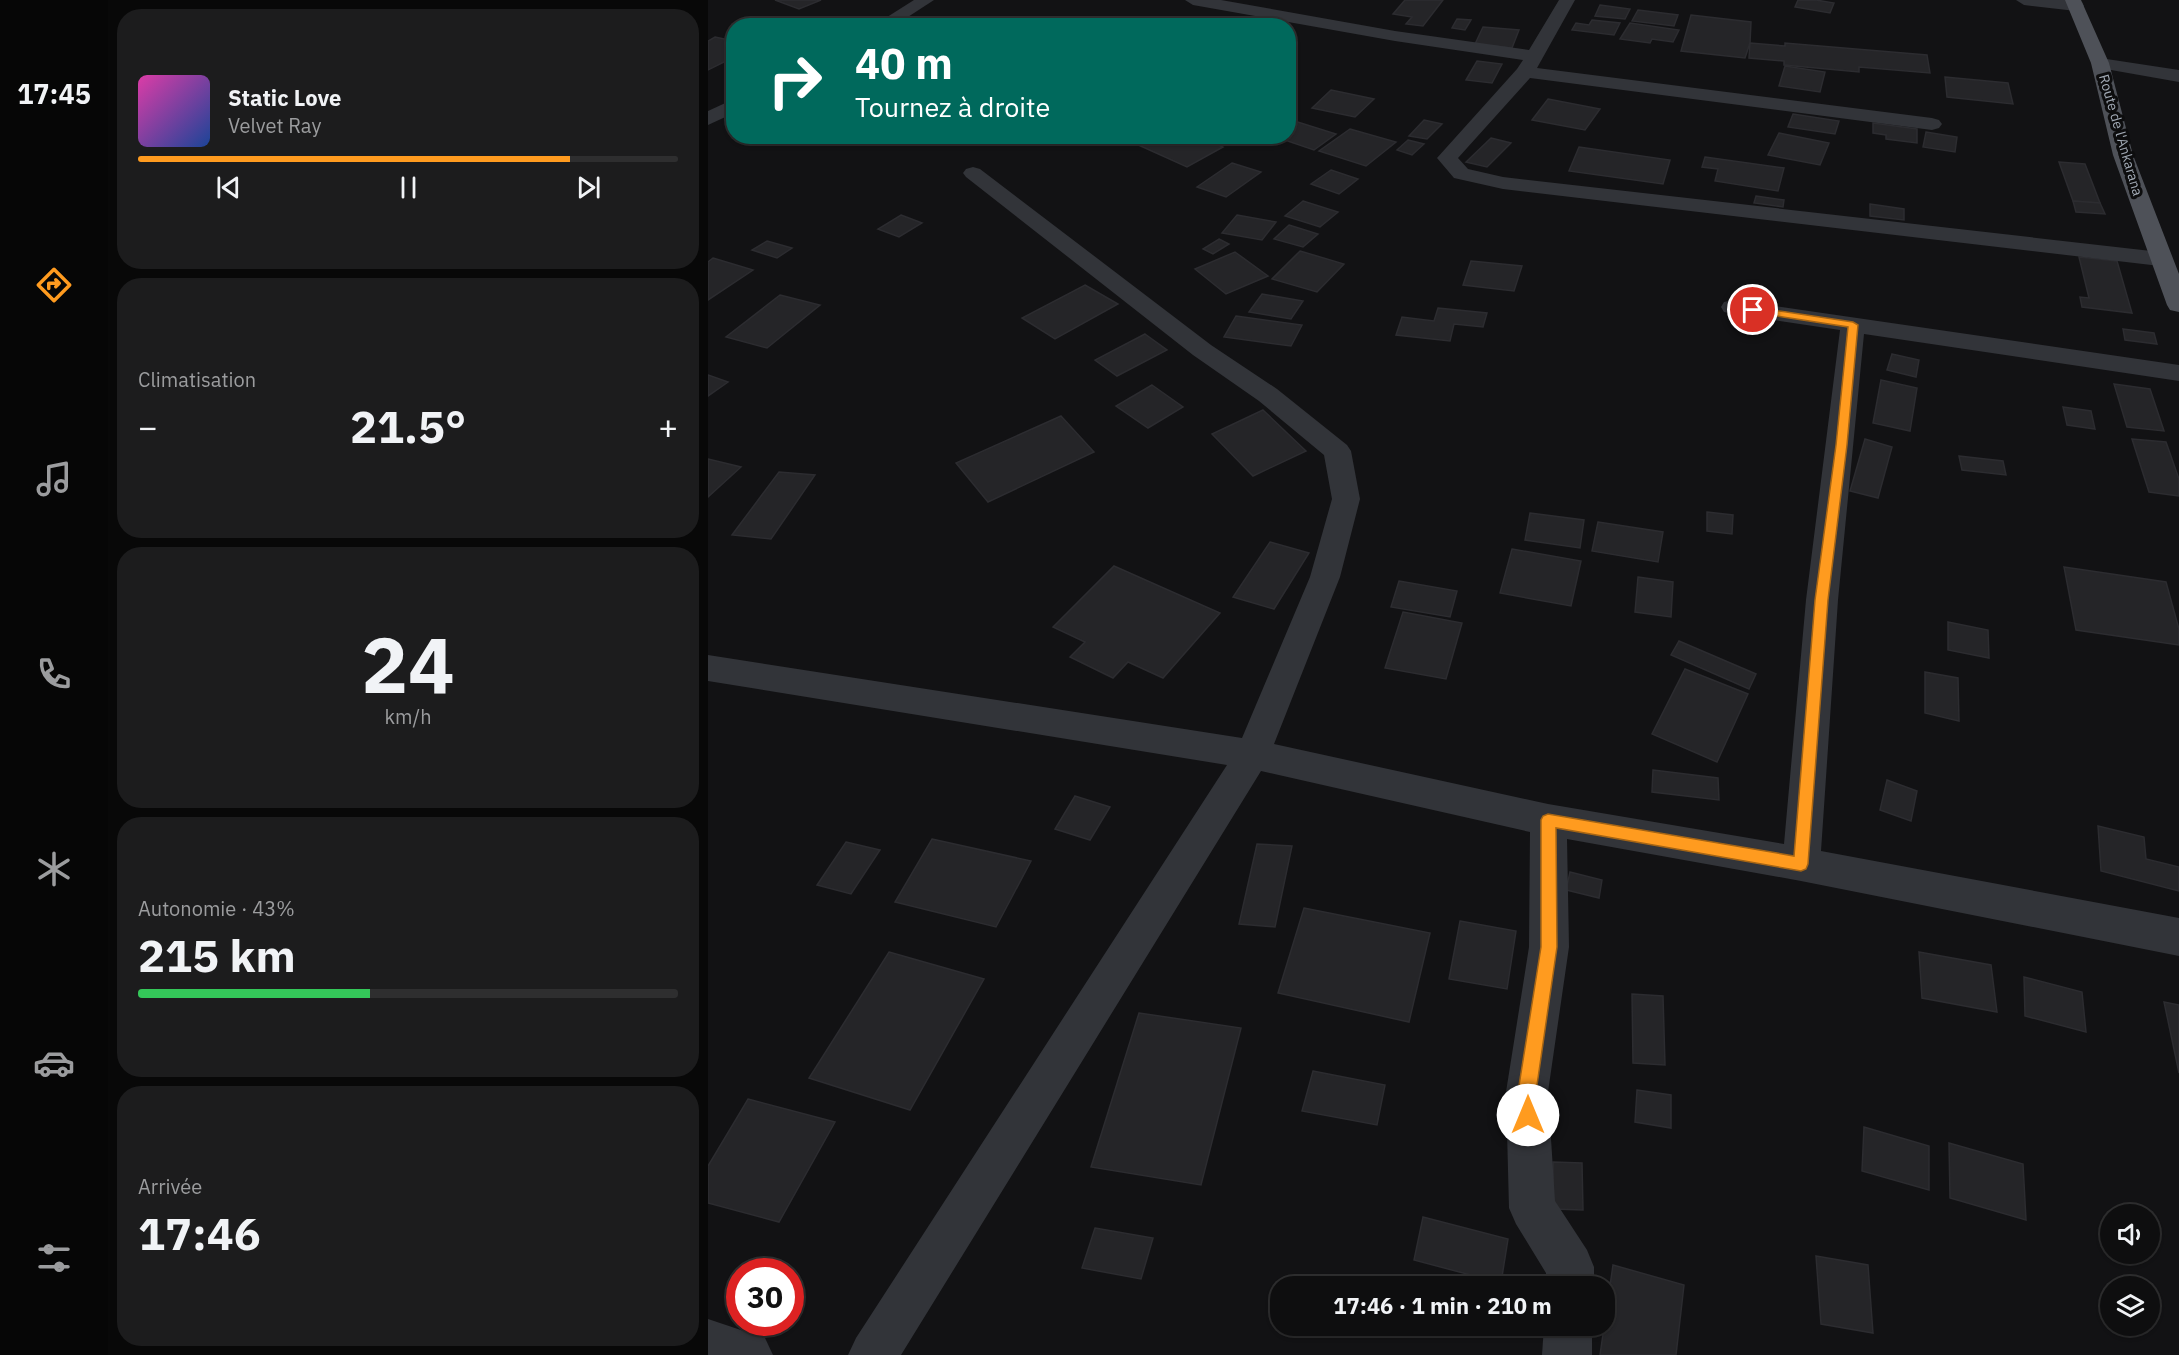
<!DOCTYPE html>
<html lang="fr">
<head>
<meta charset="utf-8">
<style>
  :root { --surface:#0e0e0f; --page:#1c1c1d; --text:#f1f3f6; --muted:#9b9c9e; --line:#2e2e2f; --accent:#ff9b1f }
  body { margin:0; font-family:"IBM Plex Sans",sans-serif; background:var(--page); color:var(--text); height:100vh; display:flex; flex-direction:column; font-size:22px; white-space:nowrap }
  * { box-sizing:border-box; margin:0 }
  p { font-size:20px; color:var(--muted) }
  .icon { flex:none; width:33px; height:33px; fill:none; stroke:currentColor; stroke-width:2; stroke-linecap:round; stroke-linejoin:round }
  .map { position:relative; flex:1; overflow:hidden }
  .panel { display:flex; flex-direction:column; gap:9px; padding:9px; background:#080808; width:600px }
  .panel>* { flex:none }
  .banner { position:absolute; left:18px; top:18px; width:570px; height:126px; border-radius:24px; box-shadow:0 2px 4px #0004,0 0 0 2px var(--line); background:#00695c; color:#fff; overflow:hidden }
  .tools { position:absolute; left:1392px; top:1204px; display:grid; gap:12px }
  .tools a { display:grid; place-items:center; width:60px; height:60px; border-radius:50%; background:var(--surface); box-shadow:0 2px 4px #0004,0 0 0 2px var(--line); font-size:30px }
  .speed { position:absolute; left:18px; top:1258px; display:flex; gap:12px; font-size:30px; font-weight:700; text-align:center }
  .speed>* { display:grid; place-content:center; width:78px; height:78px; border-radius:50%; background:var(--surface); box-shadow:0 2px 4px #0004,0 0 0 2px var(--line); line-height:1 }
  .speed .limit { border:9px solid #d22; background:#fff; color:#111 }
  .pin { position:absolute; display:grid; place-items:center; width:51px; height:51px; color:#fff; margin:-26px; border:3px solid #fff; border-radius:50%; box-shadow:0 2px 6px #0007 }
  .me { position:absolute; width:66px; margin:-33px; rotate:0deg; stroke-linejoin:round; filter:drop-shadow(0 0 4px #0008) }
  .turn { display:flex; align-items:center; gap:21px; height:126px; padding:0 30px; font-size:27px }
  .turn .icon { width:78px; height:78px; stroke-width:2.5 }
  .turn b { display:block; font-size:42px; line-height:51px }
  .big { font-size:45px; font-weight:700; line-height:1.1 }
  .panel .widget { flex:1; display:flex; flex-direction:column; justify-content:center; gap:9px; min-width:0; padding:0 21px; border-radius:24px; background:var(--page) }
  .panel .dial { align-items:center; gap:0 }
  .dial b { font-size:78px; line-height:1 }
  .song { display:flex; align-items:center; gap:18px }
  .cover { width:72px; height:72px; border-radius:9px; background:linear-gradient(135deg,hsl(320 70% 55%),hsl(220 70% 35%)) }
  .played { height:6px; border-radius:3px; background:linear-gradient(90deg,var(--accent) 80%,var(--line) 80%) }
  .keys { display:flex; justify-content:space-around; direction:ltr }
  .heat { display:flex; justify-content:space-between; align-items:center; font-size:33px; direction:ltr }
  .charge { height:9px; border-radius:4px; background:linear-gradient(90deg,#34c759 43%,var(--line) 0) }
  .trip { position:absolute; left:562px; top:1276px; width:345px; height:60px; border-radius:24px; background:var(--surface); box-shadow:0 2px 4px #0004,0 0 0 2px var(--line); font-weight:700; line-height:60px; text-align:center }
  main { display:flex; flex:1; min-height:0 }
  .tabs { display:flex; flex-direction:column; width:108px; justify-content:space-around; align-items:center; background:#060606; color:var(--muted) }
  .tabs .icon { width:42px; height:42px }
  .tabs .selected { color:var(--accent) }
  .tabs b { font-size:27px; color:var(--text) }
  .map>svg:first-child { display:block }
</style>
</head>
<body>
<main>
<nav class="tabs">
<b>17:45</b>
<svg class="icon selected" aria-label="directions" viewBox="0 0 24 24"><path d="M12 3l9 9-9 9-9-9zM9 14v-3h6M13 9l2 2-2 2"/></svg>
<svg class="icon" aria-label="music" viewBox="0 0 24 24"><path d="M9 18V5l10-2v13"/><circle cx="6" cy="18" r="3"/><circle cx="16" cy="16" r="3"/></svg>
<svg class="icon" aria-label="phone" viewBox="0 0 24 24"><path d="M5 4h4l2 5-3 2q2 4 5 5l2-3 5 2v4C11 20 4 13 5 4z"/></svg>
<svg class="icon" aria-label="climate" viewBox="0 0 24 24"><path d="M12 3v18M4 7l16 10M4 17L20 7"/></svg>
<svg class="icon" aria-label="car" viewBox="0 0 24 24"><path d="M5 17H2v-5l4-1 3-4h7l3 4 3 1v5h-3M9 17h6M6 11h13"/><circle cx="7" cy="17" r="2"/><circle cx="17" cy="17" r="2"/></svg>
<svg class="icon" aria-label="filters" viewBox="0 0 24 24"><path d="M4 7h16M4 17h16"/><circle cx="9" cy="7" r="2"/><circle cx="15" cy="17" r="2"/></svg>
</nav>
<section class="panel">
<div class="widget">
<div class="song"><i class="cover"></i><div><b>Static Love</b><p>Velvet Ray</p></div></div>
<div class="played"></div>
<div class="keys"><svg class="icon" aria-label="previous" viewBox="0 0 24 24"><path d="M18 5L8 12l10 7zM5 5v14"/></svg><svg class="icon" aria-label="pause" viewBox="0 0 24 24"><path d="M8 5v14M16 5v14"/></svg><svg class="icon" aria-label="next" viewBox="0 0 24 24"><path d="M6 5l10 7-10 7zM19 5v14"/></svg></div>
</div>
<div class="widget"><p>Climatisation</p>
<div class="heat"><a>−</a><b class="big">21.5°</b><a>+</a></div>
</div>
<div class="widget dial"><b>24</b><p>km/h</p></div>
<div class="widget"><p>Autonomie · 43%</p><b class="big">215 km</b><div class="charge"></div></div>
<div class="widget"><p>Arrivée</p><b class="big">17:46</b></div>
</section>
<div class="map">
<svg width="1471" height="1355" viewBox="0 0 1471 1355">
  <rect width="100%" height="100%" fill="#121214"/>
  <g fill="#252528" stroke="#2c2c30" stroke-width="1.5">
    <path d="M67,0H113L91,9Z"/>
    <path d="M697,0H735L715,26L698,24L704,17L685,14Z"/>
    <path d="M1090,0H1108L1126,3L1122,13L1087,7Z"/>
    <path d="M892,5L922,9L917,19L887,16Z"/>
    <path d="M930,10L970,15L966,26L924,21Z"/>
    <path d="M983,15L1043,22L1042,43L1037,58L973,51Z"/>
    <path d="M749,19L763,20L757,30L744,28Z"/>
    <path d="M884,20L912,23L906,35L864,30L868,23L881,25Z"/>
    <path d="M922,23L971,30L965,42L944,39L942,43L912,39Z"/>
    <path d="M775,27L811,30L804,48L767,44Z"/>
    <path d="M7,37L26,41V49L22,51L26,53V57L0,70V41Z"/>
    <path d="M1042,43L1077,46V43L1219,55L1222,73L1151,67V72L1076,65V61L1041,58Z"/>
    <path d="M769,61L794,64L784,83L758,80Z"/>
    <path d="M1077,66L1117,72L1112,92L1071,86Z"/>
    <path d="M1237,77L1300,83L1305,104L1239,97Z"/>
    <path d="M623,90L666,99L647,117L604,108Z"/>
    <path d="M840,99L892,109L877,130L824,120Z"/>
    <path d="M1085,114L1131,121L1127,134L1080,127Z"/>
    <path d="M580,119L628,134L606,150L565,136H580Z"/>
    <path d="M716,120L734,124L719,139L701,136Z"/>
    <path d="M1165,123L1209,129V143L1178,139V135L1165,133Z"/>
    <path d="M642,129L688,142L658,166L611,151Z"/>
    <path d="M1218,132L1249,137L1247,152L1215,147Z"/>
    <path d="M1071,133L1121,143L1112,165L1060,155Z"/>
    <path d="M418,136H491L515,147L479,167L415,138Z"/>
    <path d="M783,138L803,143L779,167L758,162Z"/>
    <path d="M700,140L716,144L704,155L689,150Z"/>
    <path d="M871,147L962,160L955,184L861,171Z"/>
    <path d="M997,157L1076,168L1070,191L1007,181L1010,169L994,167Z"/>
    <path d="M1351,162L1377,164L1392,203L1365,201Z"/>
    <path d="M524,163L553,172L518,197L489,187Z"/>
    <path d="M623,170L650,179L631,194L603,184Z"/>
    <path d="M1048,196L1076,200L1075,207L1046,203Z"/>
    <path d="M595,201L630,212L612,227L577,216Z"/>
    <path d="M1365,201L1392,203L1397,214L1368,212Z"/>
    <path d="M1162,204L1196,209V220L1162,216Z"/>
    <path d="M193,215L214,223L191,237L170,229Z"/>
    <path d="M529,215L568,222L554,240L514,233Z"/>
    <path d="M581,225L610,234L595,247L566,239Z"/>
    <path d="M511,239L521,244L505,254L495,249Z"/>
    <path d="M59,241L84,248L69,258L44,250Z"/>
    <path d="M592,251L636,264L609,292L564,279Z"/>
    <path d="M527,252L560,276L518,294L487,269Z"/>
    <path d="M1371,257L1409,261L1424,313L1374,307L1372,297L1381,298Z"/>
    <path d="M5,258L45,270L0,300V262Z"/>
    <path d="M763,261L814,266L806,291L755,285Z"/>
    <path d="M377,285L410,304L347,339L314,318Z"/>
    <path d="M554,294L595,301L583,319L541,312Z"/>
    <path d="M72,295L112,305L59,348L18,337Z"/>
    <path d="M730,308L779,313L775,327L746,324L742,341L688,335L694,317L726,321Z"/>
    <path d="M528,316L594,325L583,346L516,337Z"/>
    <path d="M1415,329L1446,333L1449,344L1417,340Z"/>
    <path d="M437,334L459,350L409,376L387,360Z"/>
    <path d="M1184,354L1211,360L1208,377L1179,370Z"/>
    <path d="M0,375L20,382L0,396Z"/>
    <path d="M1173,380L1209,388L1202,431L1165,423Z"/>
    <path d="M1406,384L1442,389L1456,431L1419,427Z"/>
    <path d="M444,385L475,407L440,428L408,406Z"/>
    <path d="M1355,407L1383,411L1387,429L1359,425Z"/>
    <path d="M555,410L598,451L545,476L504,434Z"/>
    <path d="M353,416L386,452L280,502L248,463Z"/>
    <path d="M1157,439L1184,447L1170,498L1142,491Z"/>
    <path d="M1424,439L1458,442L1471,479V496L1441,492Z"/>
    <path d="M1251,456L1295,461L1298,475L1254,470Z"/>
    <path d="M0,459L33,467L0,497Z"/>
    <path d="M71,472L107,475L63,539L24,535Z"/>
    <path d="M999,512L1025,515L1024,534L999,531Z"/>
    <path d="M822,513L876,520L872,548L817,540Z"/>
    <path d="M890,522L955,532L950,562L884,551Z"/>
    <path d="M562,542L601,553L566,609L525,597Z"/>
    <path d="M804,549L873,561L863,606L792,593Z"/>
    <path d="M406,566L512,613L455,678L420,662L405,678L362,657L377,642L345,627Z"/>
    <path d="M1356,567L1458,582L1471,629V645L1368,630Z"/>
    <path d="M930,577L965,582L963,617L927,612Z"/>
    <path d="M691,581L749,591L742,617L683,607Z"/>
    <path d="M695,612L754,623L738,679L677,668Z"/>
    <path d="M1240,622L1280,630L1281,658L1240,650Z"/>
    <path d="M971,641L1048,674L1041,689L963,655Z"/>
    <path d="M977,669L1040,694L1009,762L944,734Z"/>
    <path d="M1217,672L1250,678L1251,721L1217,713Z"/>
    <path d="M945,770L1010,778L1011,800L944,792Z"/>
    <path d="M1179,780L1209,791L1203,821L1172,810Z"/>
    <path d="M367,796L402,807L382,840L347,829Z"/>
    <path d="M1390,826L1436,837L1438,859L1471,867V891L1393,871Z"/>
    <path d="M224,839L323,861L288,927L187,902Z"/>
    <path d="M138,842L172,850L143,894L109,885Z"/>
    <path d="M549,844L584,846L567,927L531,924Z"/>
    <path d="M862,872L894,880L891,898L858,890Z"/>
    <path d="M596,908L722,933L701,1022L570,993Z"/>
    <path d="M752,921L808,931L799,989L741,979Z"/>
    <path d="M181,952L276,979L202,1110L101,1078Z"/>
    <path d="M1211,952L1283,965L1289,1012L1214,998Z"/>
    <path d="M1316,977L1374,992L1378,1032L1317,1016Z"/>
    <path d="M924,994L955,996L957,1065L925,1063Z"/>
    <path d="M1456,1002L1471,1005V1073Z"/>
    <path d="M431,1013L533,1028L493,1185L383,1167Z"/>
    <path d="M605,1071L677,1085L669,1125L594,1111Z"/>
    <path d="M929,1090L963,1095V1128L927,1122Z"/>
    <path d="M40,1099L127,1122L71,1222L0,1203V1166Z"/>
    <path d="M1156,1127L1221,1146V1190L1154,1171Z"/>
    <path d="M1241,1143L1315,1164L1318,1220L1242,1198Z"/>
    <path d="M845,1162L874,1163L875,1210L845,1209Z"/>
    <path d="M715,1217L800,1239L793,1283L706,1260Z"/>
    <path d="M387,1228L445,1238L433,1279L374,1268Z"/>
    <path d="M1108,1256L1160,1265L1165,1333L1113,1324Z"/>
    <path d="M905,1265L976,1285L968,1355H892Z"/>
  </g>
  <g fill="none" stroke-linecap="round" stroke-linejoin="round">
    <g fill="#323439" fill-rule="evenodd">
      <path d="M206,0H226L186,26H165Z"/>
      <path d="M477,0H513L687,31L821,50L851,0H867L829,68L1224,118L1231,120L1234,124L1231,128L1224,130L822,78L750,158L760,169L795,177L1452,252L1460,254L1463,259L1460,264L1452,266L795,189L746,178L729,158L809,69L815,60L687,41L485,5Z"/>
      <path d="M1308,0H1360L1374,2L1376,6L1368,11L1316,5Z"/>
      <path d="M1392,58L1471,70V82L1386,67L1383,63L1386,59Z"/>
      <path d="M26,99V113L0,125V111Z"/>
      <path d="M265,167L272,169L503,345L569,389L639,445L643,451L652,499L632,577L566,744L840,804L1076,844L1098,600L1132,330L1025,314L1016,312L1013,307L1016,302L1025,300L1471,365V381L1156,334L1130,600L1113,851L1471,918V956L1093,881L859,839L861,947L840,1092L847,1201L879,1250L886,1267V1287H838V1273L808,1224L801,1208L798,1092L821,947L822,832L553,771L193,1355H140L148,1338L519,765L0,681V655L534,738L602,577L624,499L616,455L551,401L485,355L258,177L255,173L258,169Z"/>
      <path d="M0,1319L57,1338L65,1355H0Z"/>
      <path d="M836,1326H884V1355H834Z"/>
    </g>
    <path fill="#4e5158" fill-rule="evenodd" d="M1357,0H1373L1401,63L1425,155L1471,274V312L1462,310L1459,305L1405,155L1383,63Z"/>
  </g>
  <path fill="#ff9b1f" stroke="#a66514" stroke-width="1.5" d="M1045,307L1145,322L1150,325L1139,445L1120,600L1100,864L1098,869L1093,871L848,828L849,947L828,1092L829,1115L826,1121L820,1124L814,1121L811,1115L810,1092L833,947V820L835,816L840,814L1086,856L1107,600L1128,445L1140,327L1042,312L1040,310Z"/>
  <g text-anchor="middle" stroke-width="6" stroke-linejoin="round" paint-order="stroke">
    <g font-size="14" fill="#a2aab5" stroke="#0d0d0e">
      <text transform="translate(1413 135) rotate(74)" y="5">Route de l'Ankarana</text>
    </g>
  </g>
</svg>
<div class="tools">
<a><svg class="icon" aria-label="sound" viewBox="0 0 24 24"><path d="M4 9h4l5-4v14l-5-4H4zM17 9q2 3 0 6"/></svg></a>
<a><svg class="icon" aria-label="layers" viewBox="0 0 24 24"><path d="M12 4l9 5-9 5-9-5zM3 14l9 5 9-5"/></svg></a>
</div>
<div class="speed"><div class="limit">30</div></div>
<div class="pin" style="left:1045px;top:310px;background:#d93025"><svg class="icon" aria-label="arrive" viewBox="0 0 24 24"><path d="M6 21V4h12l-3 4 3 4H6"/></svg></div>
<svg class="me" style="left:820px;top:1115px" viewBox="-20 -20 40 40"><circle r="19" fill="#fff"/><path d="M0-13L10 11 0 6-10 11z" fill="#ff9b1f"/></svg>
<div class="trip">17:46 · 1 min · 210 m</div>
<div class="banner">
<div class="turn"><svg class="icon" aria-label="right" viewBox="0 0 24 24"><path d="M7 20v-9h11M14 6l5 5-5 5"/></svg><div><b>40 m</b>Tournez à droite</div></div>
</div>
</div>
</main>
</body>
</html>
